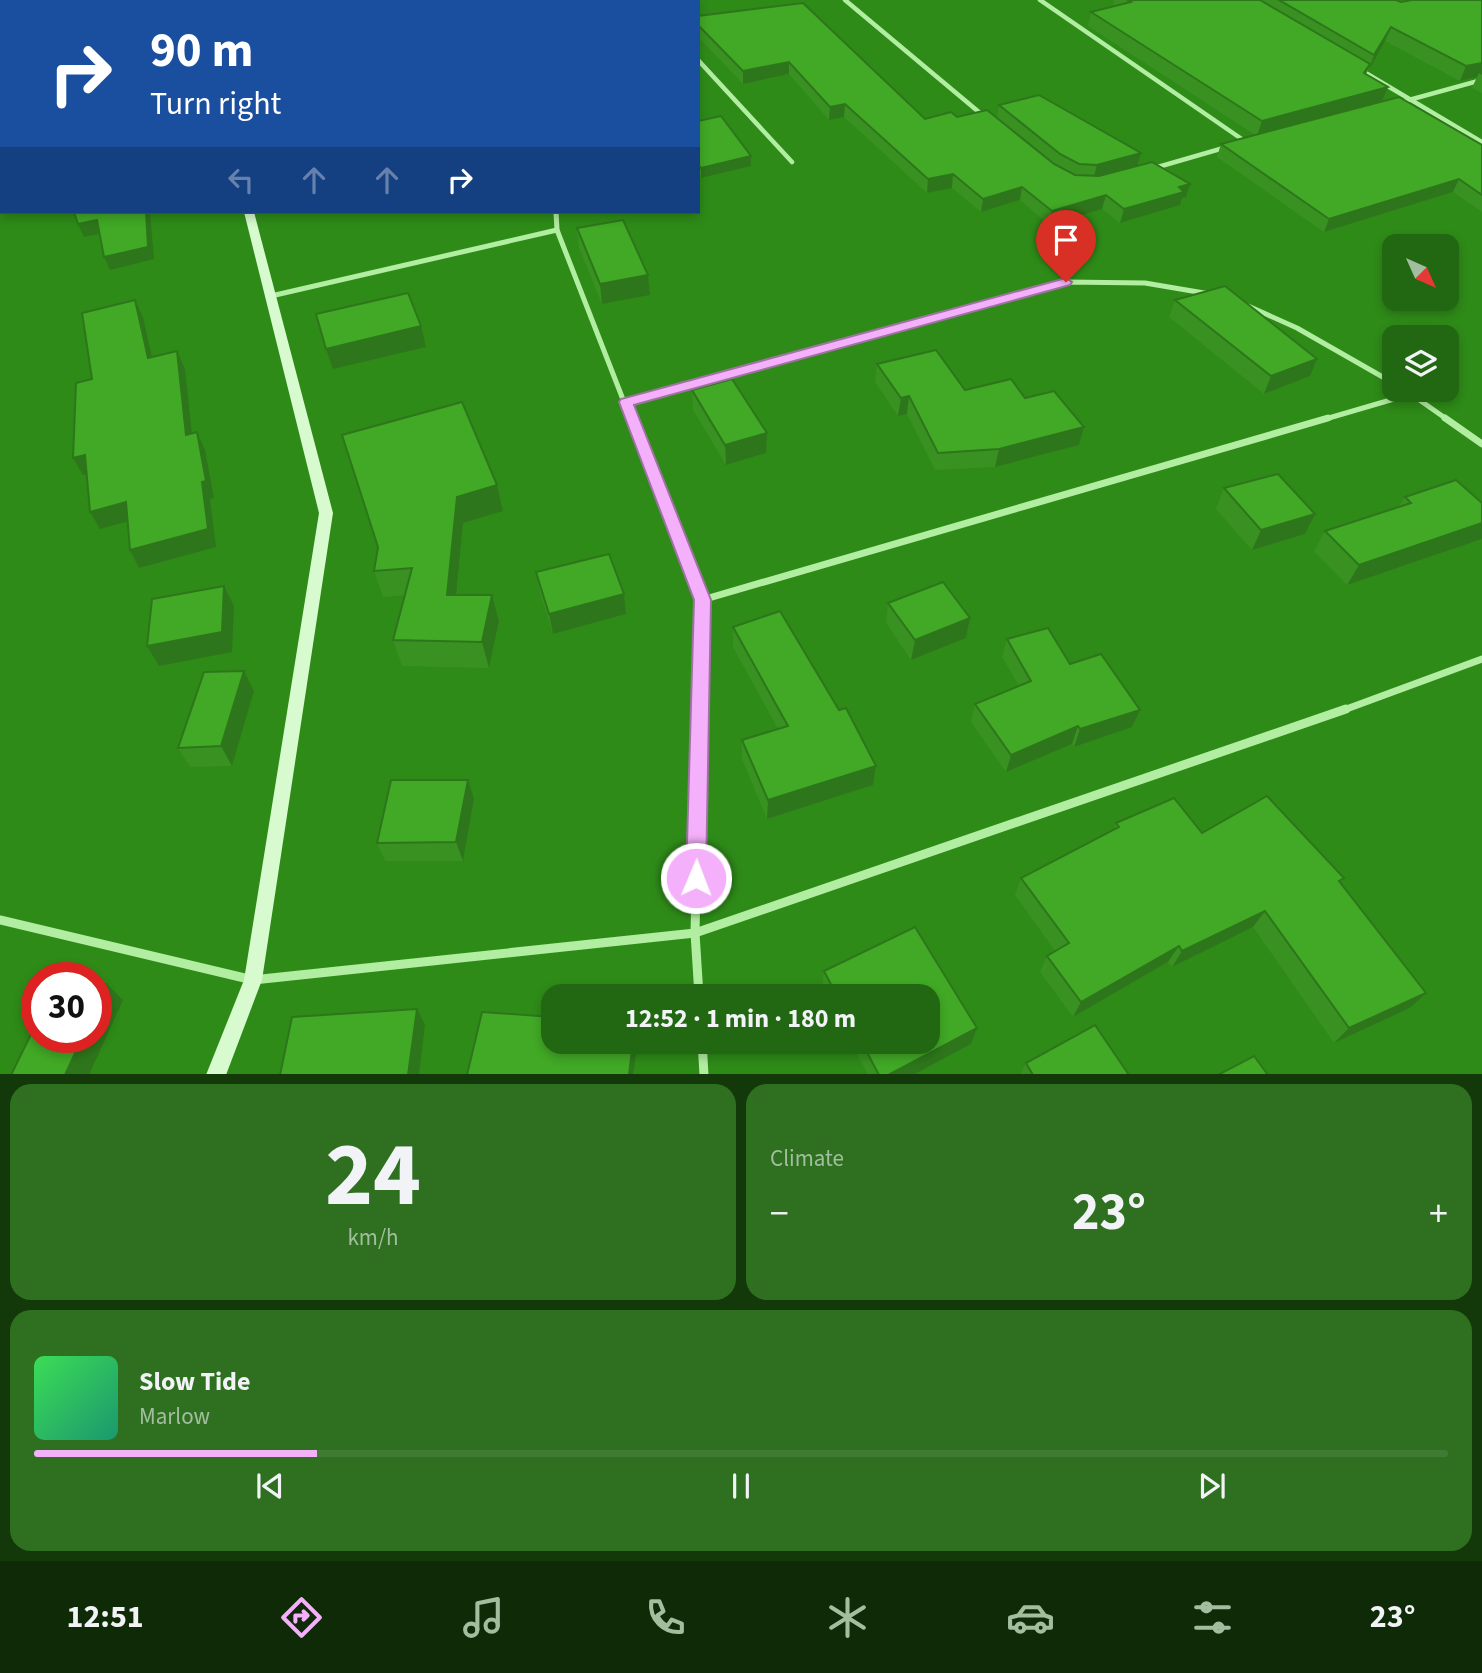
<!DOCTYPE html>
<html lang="en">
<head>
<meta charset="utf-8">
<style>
  :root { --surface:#226812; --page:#2e7020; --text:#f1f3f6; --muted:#a2be9f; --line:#3f7b32; --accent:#f4b0fa }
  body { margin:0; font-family:"Source Sans 3",sans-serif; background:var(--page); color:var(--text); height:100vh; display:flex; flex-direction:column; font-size:26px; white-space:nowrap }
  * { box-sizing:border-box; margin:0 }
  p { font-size:23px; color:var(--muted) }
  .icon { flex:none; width:38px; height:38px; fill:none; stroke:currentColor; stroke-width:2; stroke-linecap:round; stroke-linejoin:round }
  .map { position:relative; height:1074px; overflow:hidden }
  .side { display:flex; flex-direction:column; gap:10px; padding:10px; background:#13390a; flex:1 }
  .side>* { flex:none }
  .top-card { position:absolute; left:0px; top:0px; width:700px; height:214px; box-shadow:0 4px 10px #0003; background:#1a4fa0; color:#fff; overflow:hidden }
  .needle { width:46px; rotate:135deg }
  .controls { position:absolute; left:1382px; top:234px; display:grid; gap:14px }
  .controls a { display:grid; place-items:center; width:77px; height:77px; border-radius:14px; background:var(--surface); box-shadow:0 4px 10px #0003; font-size:35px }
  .speed { position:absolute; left:21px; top:962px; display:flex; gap:14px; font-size:35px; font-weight:700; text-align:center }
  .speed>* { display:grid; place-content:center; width:91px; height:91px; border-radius:50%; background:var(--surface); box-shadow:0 4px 10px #0003; line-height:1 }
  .speed .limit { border:10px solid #d22; background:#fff; color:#111 }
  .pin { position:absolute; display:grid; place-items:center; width:60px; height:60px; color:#fff; margin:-72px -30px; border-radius:50% 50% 50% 0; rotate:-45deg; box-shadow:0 0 7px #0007 }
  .pin .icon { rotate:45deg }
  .me { position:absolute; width:77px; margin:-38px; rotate:1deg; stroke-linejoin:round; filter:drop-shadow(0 0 5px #0008) }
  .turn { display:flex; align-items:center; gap:24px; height:147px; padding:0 35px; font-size:32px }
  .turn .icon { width:91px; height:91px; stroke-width:2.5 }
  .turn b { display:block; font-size:49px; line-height:60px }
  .lanes { display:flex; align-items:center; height:66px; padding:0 35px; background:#0003; justify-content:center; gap:35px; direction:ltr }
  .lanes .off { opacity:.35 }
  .big { font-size:52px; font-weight:700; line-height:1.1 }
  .side .tile { flex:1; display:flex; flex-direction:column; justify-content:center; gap:10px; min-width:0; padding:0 24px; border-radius:21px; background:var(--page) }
  .side .dial { align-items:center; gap:0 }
  .dial b { font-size:91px; line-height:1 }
  .song { display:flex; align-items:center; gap:21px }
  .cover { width:84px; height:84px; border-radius:10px; background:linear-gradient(135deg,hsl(130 70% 55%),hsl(160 70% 35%)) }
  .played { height:7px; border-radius:4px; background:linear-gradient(90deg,var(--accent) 20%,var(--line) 20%) }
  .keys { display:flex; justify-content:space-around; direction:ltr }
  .heat { display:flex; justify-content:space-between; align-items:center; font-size:38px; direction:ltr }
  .side .tiles { flex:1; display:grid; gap:10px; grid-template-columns:1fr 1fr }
  .tile:last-child { grid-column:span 2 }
  .trip { position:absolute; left:541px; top:984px; width:399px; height:70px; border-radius:21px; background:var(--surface); box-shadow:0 4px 10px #0003; font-weight:700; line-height:70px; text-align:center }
  .dock { display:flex; height:112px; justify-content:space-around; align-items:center; background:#0e2a07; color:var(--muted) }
  .dock .icon { width:49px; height:49px }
  .dock .active { color:var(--accent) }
  .dock b { font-size:32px; color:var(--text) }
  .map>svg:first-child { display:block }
</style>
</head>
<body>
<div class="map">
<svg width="1482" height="1075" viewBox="0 0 1482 1075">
  <rect width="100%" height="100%" fill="#2e8b18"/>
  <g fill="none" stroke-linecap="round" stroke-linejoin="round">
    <g stroke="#b2eea1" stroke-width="4.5">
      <path d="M845,0L986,118"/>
      <path d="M1040,0L1246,142"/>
      <path d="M638,2L647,0"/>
      <path d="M698,60L792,162"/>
      <path d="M1359,69L1482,142"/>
      <path d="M1398,103L1482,80"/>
      <path d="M1151,169L1227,147"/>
    </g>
    <g stroke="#b2eea1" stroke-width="5">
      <path d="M556,212L557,230L631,420"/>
      <path d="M271,296L557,230"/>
      <path d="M1248,306L1297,328L1395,384"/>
      <path d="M1408,392L1448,420"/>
      <path d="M626,402L1066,282L1145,283L1210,294"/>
      <path d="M1322,420L1411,394"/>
    </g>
    <g stroke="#b2eea1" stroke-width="7">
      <path d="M631,418L702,600L700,711"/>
      <path d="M1445,418L1482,444"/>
      <path d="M702,600L1328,418"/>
      <path d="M1341,711L1482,659"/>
    </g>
    <g stroke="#b2eea1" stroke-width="9">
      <path d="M0,920L253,980L695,933L1346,709"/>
      <path d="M699,996L695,933L700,709"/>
      <path d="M702,1041L704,1075"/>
    </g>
    <g fill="#d7face" fill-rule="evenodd">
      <path d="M178,0H186L187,2H179Z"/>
      <path d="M244,212H254L333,513L262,980L226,1075H206L244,980L319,513Z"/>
    </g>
  </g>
  <g fill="#389121">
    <path d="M1114,0H1396L1401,2L1482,0V93L1472,88L1477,77L1460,81L1385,41L1366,74L1388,87L1383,101L1482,145V212L1453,192L1324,232L1217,157L1221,144L1255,135L1088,26L1091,12L1113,7Z"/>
    <path d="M698,16L925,119L957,117L997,118L999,105L1141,153L1138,166L1186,197L1182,198L1180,205L1120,223L1102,209L1049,225L1020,200L981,212L952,188L927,193L844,117L829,120L789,74L743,84L698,37Z"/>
    <path d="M698,121L751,166L701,178L698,174Z"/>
    <path d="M577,228L648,275L650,295L602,304L579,248Z"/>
    <path d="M1175,300L1310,376L1264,394L1169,317Z"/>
    <path d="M877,364L965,390L1025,398L1084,427L1079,445L995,467L935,470L907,414L898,416L875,382Z"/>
    <path d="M692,390L766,453L726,465L693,410Z"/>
    <path d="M497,485L503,511L463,523L457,595H492L499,621L489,668L402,666L393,640L405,595L383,597L374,571Z"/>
    <path d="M1224,488L1315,514L1305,534L1252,550L1216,509Z"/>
    <path d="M1405,497L1482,503V539L1347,585L1314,551L1325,531L1399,506Z"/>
    <path d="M536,572L624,594L626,614L553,634L540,593Z"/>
    <path d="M888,603L970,618L966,638L911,660L886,623Z"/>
    <path d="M733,627L839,710L876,766L873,785L767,819L742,759V740L778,729L733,647Z"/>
    <path d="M1007,639L1070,664L1140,710L1132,727L1074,747L1072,744L1006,772L971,722L975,704L1019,686L1002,657Z"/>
    <path d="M254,691L232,766L190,767L178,748Z"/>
    <path d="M474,799L463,861H385L377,843Z"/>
    <path d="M1116,823L1202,833L1344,878L1340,883L1410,1008L1334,1043L1253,927L1172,967L1168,962L1073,1017L1040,972L1047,956L1055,951L1015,895L1021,878L1113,830Z"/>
    <path d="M915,927L977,1028L971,1044L913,1075H868L850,1041H928V996H826L822,988L824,971Z"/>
    <path d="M1026,1063L1129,1075H1020Z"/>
  </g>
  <g fill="#2e761b">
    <path d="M390,0H417V2H380Z"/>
    <path d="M1391,27L1385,41L1369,70L1374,55Z"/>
    <path d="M789,62V74L743,84V71Z"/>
    <path d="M1482,63V75L1479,73L1477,77L1460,81L1466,66Z"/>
    <path d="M2,79V102H0V80Z"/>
    <path d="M1388,87L1382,102L1257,136L1262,121Z"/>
    <path d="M845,104L844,117L829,120L830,107Z"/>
    <path d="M1141,153L1137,168L1093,180L1097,165Z"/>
    <path d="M751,156V166L701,178V168Z"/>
    <path d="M953,174L952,188L927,193L928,179Z"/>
    <path d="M1459,179L1453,192L1324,232L1329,219Z"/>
    <path d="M1190,184L1186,197L1182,198L1180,205L1120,223L1124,209Z"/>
    <path d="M1022,187L1020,200L981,212L983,199Z"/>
    <path d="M1106,195L1102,209L1049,225L1052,211Z"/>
    <path d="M146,212H150L154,259L110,270L104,257Z"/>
    <path d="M97,220L103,233L84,237L78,224Z"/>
    <path d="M648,275L650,295L602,304L600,284Z"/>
    <path d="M135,300L143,317L156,375L148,358Z"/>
    <path d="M421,326L426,347L333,369L326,349Z"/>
    <path d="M177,351L185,369L194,453L186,435Z"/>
    <path d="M1317,359L1310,376L1264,394L1271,376Z"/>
    <path d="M909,396L907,414L898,416L901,398Z"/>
    <path d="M1084,427L1079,445L995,467L999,449Z"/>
    <path d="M197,432L205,450L214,498L210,499L216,547L139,568L130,550L202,482Z"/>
    <path d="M767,433L766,453L726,465L725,445Z"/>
    <path d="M85,455L95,473L83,475L73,458Z"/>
    <path d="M497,485L503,511L463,523L454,621L447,595L457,497Z"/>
    <path d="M126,502L136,519L100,529L90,512Z"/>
    <path d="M1315,514L1305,534L1252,550L1261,530Z"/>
    <path d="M1482,523V539L1347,585L1359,565Z"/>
    <path d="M224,586L234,606L232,652L159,666L147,646Z"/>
    <path d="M624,594L626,614L553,634L549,614Z"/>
    <path d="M492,595L499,621L489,668L482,642Z"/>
    <path d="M970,618L966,638L911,660L915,640Z"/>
    <path d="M244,671L254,691L232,766L221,746Z"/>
    <path d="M1140,710L1132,727L1074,747L1080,729Z"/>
    <path d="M1078,726L1072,744L1006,772L1011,755Z"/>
    <path d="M876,766L873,785L767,819L768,800Z"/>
    <path d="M468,780L474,799L463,861L456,842Z"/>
    <path d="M1265,911L1253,927L1172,967L1182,951Z"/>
    <path d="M1179,946L1168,962L1073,1017L1081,1002Z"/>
    <path d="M107,984L123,1000L89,1075H65L82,1038H96V1007Z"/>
    <path d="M1426,993L1410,1008L1334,1043L1349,1028Z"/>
    <path d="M417,1009L425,1025L419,1075H408Z"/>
    <path d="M977,1028L971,1044L913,1075H888Z"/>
    <path d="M633,1041H638L633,1075H629Z"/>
  </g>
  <g fill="#41a926" stroke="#2e761b" stroke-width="2">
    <path d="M0,0H106L107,2H2V79L0,80Z"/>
    <path d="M340,0H390L380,2H340Z"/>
    <path d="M516,0H613L615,2H517Z"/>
    <path d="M1127,0H1260L1370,64L1364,73L1388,87L1262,121L1091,12L1131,2Z"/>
    <path d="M1279,0H1396L1401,2L1412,0H1482V63L1466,66L1391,27L1374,55Z"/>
    <path d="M803,3L925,119L951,112L957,117L987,110L1054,164L1075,175L1099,176L1152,162L1190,184L1179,187L1184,192L1124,209L1106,195L1052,211L1022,187L983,199L953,174L928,179L845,104L830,107L789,62L743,71L698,25V16Z"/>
    <path d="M1039,95L1141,153L1097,165L1079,164L1060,154L999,105Z"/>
    <path d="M1399,97L1482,145V195L1459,179L1329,219L1221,144Z"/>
    <path d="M721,116L751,156L701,168L698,164V121Z"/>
    <path d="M74,212H146L148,247L104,257L97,220L78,224Z"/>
    <path d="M623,220L648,275L600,284L577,228Z"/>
    <path d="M1225,286L1317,359L1271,376L1175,300Z"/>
    <path d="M408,293L421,326L326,349L316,314Z"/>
    <path d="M135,300L148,358L177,351L186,435L197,432L206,481L202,482L208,529L130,550L126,502L90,512L85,455L73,458L76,383L92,379L82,313Z"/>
    <path d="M936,350L965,390L1011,379L1025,398L1054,391L1084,427L999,449L938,453L909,396L901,398L877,364Z"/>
    <path d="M732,379L767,433L725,445L692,390Z"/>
    <path d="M462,402L497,485L457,497L447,595H492L482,642L393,640L412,568L374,571L378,547L342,435Z"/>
    <path d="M1278,474L1315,514L1261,530L1224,488Z"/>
    <path d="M1456,480L1482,503V523L1359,565L1325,531L1411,503L1405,497Z"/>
    <path d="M609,554L624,594L549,614L536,572Z"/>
    <path d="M943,582L970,618L915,640L888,603Z"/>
    <path d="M224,586L222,632L147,646L152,599Z"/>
    <path d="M780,611L839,710L846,708L876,766L768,800L742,740L788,726L733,627Z"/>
    <path d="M1048,628L1070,664L1101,654L1140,710L1080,729L1078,726L1011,755L975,704L1031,681L1007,639Z"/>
    <path d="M244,671L221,746L178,748L204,672Z"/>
    <path d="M391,780H468L456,842L377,843Z"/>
    <path d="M1267,796L1344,878L1339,881L1426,993L1349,1028L1265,911L1182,951L1179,946L1081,1002L1047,956L1069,943L1021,878L1119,827L1116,823L1174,798L1202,833Z"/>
    <path d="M915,927L977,1028L888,1075H879L861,1041H928V996H837L824,971Z"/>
    <path d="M96,983L107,984L96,1007Z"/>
    <path d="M417,1009L408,1075H280L292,1017Z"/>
    <path d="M482,1012L553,1017V1041H633L629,1075H467Z"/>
    <path d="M37,1022V1038H82L65,1075H11Z"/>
    <path d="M1095,1025L1129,1075H1033L1026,1063Z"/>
    <path d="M1254,1056L1268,1075H1218Z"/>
  </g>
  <path fill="#f4b0fa" stroke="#9f72a2" stroke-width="2" d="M1066,278L1072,282L1070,285L634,405L711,600L706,878L703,884L696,887L689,884L686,878L694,600L619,402L621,399Z"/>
</svg>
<div class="controls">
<a><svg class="needle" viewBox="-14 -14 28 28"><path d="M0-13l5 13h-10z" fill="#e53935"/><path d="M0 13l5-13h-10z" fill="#a2be9f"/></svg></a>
<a><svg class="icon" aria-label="layers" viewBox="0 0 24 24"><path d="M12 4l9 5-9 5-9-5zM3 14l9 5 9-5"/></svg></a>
</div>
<div class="speed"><div class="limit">30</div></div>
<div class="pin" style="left:1066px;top:282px;background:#d93025"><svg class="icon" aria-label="arrive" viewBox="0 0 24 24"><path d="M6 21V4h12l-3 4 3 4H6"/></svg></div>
<svg class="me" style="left:696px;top:878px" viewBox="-20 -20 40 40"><circle r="17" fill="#f4b0fa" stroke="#fff" stroke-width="3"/><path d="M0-11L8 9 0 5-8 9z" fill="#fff"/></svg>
<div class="trip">12:52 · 1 min · 180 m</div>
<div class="top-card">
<div class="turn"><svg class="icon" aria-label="right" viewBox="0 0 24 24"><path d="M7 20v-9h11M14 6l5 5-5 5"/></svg><div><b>90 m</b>Turn right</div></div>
<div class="lanes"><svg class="icon off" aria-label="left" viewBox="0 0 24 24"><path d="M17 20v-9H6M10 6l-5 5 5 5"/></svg><svg class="icon off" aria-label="ahead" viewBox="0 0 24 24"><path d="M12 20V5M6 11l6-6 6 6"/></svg><svg class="icon off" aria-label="ahead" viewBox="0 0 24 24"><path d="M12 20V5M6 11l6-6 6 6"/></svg><svg class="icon" aria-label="right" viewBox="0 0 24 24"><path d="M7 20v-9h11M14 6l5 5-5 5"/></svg></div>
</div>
</div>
<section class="side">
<div class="tiles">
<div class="tile dial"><b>24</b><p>km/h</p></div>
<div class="tile"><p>Climate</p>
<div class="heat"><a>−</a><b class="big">23°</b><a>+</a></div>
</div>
<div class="tile">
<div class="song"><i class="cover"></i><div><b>Slow Tide</b><p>Marlow</p></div></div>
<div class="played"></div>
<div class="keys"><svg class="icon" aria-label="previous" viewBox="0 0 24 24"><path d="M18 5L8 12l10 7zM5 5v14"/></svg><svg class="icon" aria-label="pause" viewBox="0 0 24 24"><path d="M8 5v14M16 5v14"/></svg><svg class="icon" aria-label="next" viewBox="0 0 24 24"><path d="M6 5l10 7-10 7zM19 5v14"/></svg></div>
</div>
</div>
</section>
<nav class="dock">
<b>12:51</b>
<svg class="icon active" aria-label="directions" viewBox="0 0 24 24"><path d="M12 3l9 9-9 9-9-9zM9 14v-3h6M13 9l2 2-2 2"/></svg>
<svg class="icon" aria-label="music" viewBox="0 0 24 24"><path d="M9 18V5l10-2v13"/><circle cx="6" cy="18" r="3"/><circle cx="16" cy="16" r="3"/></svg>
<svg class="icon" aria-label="phone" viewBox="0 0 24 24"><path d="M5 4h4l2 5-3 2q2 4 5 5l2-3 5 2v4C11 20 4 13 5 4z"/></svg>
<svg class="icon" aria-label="climate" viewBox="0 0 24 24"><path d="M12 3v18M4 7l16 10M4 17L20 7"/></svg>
<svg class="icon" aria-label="car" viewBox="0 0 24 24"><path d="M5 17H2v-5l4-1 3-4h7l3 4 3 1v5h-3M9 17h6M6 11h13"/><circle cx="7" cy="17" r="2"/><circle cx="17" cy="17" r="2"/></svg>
<svg class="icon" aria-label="filters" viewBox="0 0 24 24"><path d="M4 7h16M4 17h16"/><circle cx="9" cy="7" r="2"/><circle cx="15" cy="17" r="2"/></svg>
<b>23°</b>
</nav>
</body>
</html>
